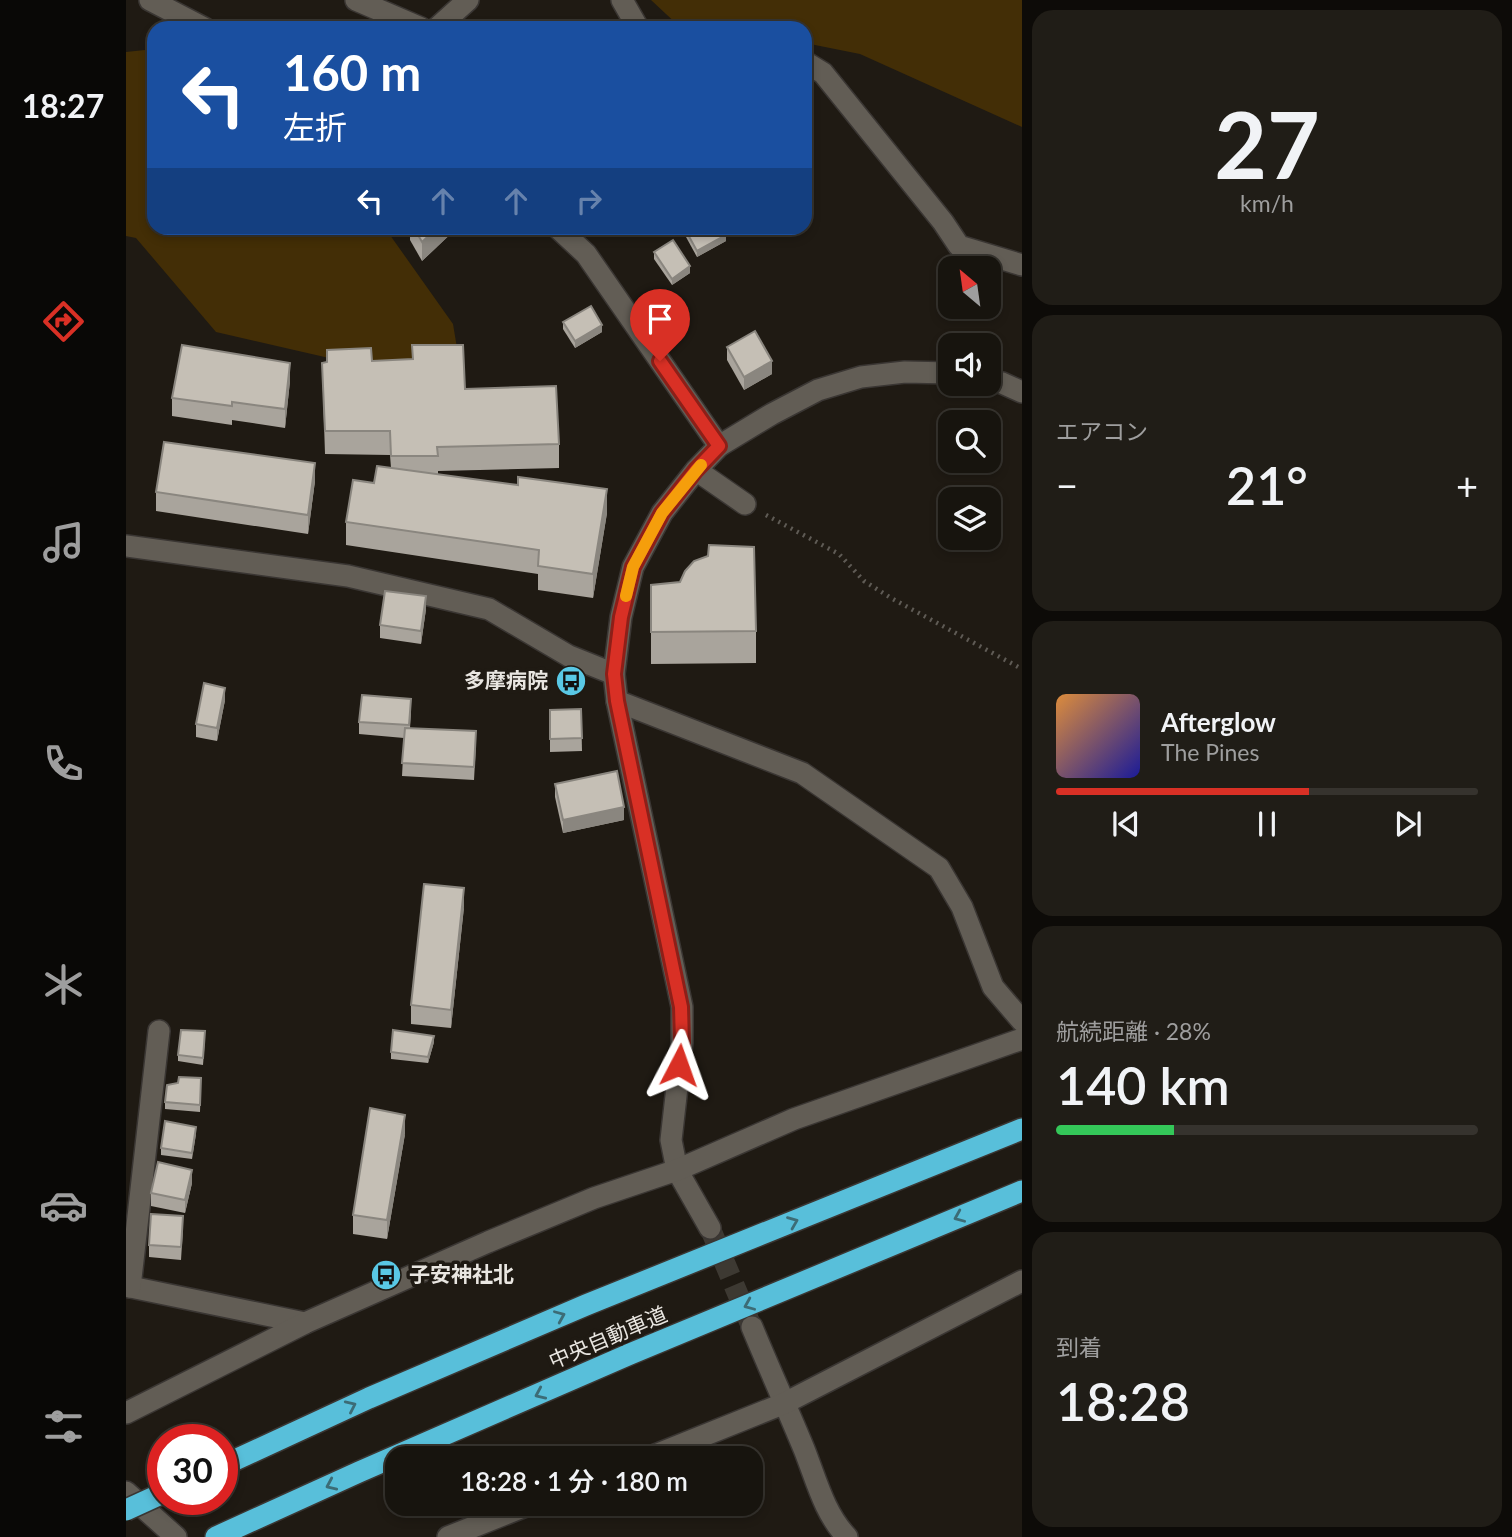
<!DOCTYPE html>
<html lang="ja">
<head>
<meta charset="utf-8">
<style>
  :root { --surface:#17140e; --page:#201d17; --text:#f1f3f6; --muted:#9e9e9e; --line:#36332e; --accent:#d93025 }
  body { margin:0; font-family:Lato,"Noto Sans JP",sans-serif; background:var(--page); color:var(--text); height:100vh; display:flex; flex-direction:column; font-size:26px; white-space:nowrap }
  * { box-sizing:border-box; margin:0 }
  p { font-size:23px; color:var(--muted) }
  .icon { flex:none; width:38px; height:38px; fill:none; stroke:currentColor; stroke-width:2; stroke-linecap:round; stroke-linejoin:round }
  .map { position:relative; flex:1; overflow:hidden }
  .side { display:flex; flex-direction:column; gap:10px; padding:10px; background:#0d0b08; width:490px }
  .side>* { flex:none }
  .guide { position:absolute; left:21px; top:21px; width:665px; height:214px; border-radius:21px; box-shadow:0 4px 10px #0003,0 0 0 2px var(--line); background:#1a4fa0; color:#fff; overflow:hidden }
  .needle { width:46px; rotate:331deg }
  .fabs { position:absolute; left:812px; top:256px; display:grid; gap:14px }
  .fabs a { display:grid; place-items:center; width:63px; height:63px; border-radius:14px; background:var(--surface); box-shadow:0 4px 10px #0003,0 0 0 2px var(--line); font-size:35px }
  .speed { position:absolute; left:21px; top:1424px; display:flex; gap:14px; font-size:35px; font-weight:700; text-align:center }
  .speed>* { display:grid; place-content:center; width:91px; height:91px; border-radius:50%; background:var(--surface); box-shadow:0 4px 10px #0003,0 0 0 2px var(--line); line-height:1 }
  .speed .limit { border:10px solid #d22; background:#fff; color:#111 }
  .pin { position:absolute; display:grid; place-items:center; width:60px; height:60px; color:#fff; margin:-72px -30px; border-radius:50% 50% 50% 0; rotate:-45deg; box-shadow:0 0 7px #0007 }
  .pin .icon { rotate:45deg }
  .me { position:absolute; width:77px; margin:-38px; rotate:4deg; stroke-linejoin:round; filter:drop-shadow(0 0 5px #0008) }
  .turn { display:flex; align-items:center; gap:24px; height:147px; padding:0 21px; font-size:32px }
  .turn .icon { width:91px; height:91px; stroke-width:2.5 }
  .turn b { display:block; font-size:49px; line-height:60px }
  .lanes { display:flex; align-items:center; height:66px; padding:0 21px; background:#0003; justify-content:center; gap:35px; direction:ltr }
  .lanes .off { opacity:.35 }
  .big { font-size:52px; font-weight:600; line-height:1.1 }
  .side .tile { flex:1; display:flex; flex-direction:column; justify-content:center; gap:10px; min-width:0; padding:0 24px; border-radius:21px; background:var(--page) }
  .side .dial { align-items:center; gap:0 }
  .dial b { font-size:91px; line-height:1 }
  .song { display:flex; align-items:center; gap:21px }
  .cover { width:84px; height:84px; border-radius:10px; background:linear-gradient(135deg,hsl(30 70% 55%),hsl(240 70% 35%)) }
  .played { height:7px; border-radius:4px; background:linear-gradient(90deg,var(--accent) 60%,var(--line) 60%) }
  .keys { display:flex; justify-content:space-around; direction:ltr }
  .heat { display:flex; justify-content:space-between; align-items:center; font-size:38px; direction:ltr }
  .charge { height:10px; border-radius:5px; background:linear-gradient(90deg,#34c759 28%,var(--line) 0) }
  .trip { position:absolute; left:259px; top:1446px; width:378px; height:70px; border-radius:21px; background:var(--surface); box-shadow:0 4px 10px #0003,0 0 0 2px var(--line); font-weight:600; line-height:70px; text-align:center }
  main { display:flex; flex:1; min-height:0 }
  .menu { display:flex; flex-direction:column; width:126px; justify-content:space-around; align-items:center; background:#090806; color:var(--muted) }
  .menu .icon { width:49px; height:49px }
  .menu .selected { color:var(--accent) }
  .menu b { font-size:32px; color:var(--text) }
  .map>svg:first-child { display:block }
</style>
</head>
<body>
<main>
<nav class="menu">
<b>18:27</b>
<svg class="icon selected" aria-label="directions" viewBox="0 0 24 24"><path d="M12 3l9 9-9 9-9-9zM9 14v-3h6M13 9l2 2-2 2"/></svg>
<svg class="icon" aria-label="music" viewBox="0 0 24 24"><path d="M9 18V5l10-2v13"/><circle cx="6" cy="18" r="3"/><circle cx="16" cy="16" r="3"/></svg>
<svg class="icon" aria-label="phone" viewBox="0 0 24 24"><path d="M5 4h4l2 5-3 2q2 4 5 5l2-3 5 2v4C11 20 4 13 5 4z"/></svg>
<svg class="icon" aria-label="climate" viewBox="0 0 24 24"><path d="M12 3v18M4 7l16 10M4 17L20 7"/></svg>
<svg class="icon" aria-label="car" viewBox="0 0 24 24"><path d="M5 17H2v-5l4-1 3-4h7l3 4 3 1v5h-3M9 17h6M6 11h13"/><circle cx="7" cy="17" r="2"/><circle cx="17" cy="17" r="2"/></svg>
<svg class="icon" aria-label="filters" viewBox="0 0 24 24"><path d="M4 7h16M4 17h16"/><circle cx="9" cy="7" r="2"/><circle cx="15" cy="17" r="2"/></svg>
</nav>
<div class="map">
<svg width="896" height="1537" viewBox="0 0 896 1537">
  <rect width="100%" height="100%" fill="#1f1a13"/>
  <g fill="#432e06">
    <path d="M525,0H896V127L734,54L679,43V28H555Z"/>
    <path d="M28,49V228H259L327,324L332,354L290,378L90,332L10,238L0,236V52Z"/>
  </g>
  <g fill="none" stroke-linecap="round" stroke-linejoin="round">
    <path stroke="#3d3932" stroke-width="21" stroke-dasharray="21 10" stroke-linecap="butt" d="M584,1228L624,1323"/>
    <g stroke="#3a3633" stroke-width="24">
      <g id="minor">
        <path d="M24,0L78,28"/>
        <path d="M230,0L295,28"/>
        <path d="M496,0L512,28"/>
        <path d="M311,28L342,0"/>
        <path d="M679,62L697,73L817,222L833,246L896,265"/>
        <path d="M432,228L460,254L593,446"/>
        <path d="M863,380L876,383L896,392"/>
        <path d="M570,470L619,504"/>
        <path d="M0,546L222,576L363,609L443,656L488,674"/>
        <path d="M491,701L676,773L813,868L836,907L867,987L896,1021"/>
        <path d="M584,1228L551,1170L545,1140L556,1043V1007L491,701L488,674L495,617L507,567L536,513L570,470L593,446L646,414L692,390L735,377L779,372L824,373"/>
        <path d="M0,1286L179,1323"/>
        <path d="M4,1287L33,1031"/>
        <path d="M626,1327C643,1368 661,1408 678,1449C690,1479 698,1513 721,1537"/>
        <path d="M0,1413L179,1323L362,1242L468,1198L551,1170L668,1119L896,1039"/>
        <path d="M522,1458L659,1403L896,1281"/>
        <path d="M0,1492L50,1537"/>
        <path d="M322,1537L407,1503"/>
      </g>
    </g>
    <g stroke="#3a3633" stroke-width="24">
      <g id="highway">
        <path d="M96,1466L243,1398L460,1305L896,1129"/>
        <path d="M90,1537L233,1472L504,1354L896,1191"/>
      </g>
    </g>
    <path stroke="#5f5b55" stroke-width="4.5" stroke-dasharray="2 5" stroke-linecap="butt" d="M640,515L713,554L738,581L765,598L896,669"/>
    <use href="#minor" stroke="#625d55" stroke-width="21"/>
    <use href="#highway" stroke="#58bfda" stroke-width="21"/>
    <g stroke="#3a3633" stroke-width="24" stroke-linecap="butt">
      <path id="highway-bridge" d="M0,1510L35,1494"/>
    </g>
    <use href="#highway-bridge" stroke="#58bfda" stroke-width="21"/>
  </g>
  <g fill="#a9a49c">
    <path d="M284,228H331L296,261L284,240Z"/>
    <path d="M560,231L600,241L571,257L560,237Z"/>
    <path d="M528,252L564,273L546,285L528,259Z"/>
    <path d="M437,322L476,332L449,348L437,329Z"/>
    <path d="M286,345L339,389L433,444V468L312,471V474L481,513L467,598L412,590V574L220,545V522L248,483L265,468L264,455L199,454L196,363L286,359Z"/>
    <path d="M601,347L646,374L618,390L601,360Z"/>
    <path d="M164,381L159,428L106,420V425L46,416V398Z"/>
    <path d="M189,481L182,534L30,511V492Z"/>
    <path d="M525,585L630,631V663L525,664Z"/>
    <path d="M300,609L295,644L254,638V625Z"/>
    <path d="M99,700L91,741L70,737V724Z"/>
    <path d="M455,709L456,751L424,752V710Z"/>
    <path d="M285,712L284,728L350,744L348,780L276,776L278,738L233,734V722Z"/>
    <path d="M429,784L498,820L437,833L429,797Z"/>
    <path d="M338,907L325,1028L285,1024V1005Z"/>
    <path d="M79,1038L77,1065L52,1061V1055Z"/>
    <path d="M308,1042L302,1063L265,1059V1052Z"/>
    <path d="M75,1078L74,1112L39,1109V1102Z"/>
    <path d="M70,1134L66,1159L35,1155V1148Z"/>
    <path d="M279,1134L261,1239L227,1234V1215Z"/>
    <path d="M66,1183L59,1213L25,1206V1193Z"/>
    <path d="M57,1229L55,1260L23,1257V1245Z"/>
  </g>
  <g fill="#8a867f">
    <path d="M311,228H331L296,261V242Z"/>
    <path d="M600,235V241L571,257V251Z"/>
    <path d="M564,266V273L546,285V279Z"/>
    <path d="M476,325V332L449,348V341Z"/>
    <path d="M646,361V374L618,390V377Z"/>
    <path d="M164,363V381L159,428V409Z"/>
    <path d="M189,463V481L182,534V515Z"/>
    <path d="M481,489V513L467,598V574Z"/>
    <path d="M300,596V609L295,644V631Z"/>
    <path d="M99,688V700L91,741V728Z"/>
    <path d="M498,807V820L437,833V820Z"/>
    <path d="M338,888V907L325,1028V1010Z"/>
    <path d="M308,1036V1042L302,1063V1057Z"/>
    <path d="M279,1115V1134L261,1239V1220Z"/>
    <path d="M66,1170V1183L59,1213V1200Z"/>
  </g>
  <g fill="#c5bfb5" stroke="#8a867f" stroke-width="2">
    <path d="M288,228H311L296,242Z"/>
    <path d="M565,228H595L600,235L571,251L560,231Z"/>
    <path d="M547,240L564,266L546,279L528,252Z"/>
    <path d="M465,306L476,325L449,341L437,322Z"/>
    <path d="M629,331L646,361L618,377L601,347Z"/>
    <path d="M56,345L164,363L159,409L106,402V406L46,398Z"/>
    <path d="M286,345H337L339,389L430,386L433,444L311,447L312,456H265L264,431H199L196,363L201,362V350L245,348L246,361L287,359Z"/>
    <path d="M38,442L189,463L182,515L30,492Z"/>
    <path d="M251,466L392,485V477L481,489L467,574L412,566L413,550L220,522L227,480L248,483Z"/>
    <path d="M583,545L628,547L630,631L525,632V585L554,582L559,571L568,561L582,556Z"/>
    <path d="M259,591L300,596L295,631L254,625Z"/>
    <path d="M78,683L99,688L91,728L70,724Z"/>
    <path d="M236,695L285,699L283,725L233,722Z"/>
    <path d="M455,709L456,738L424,739V710Z"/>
    <path d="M279,728L350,731L348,767L276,763Z"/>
    <path d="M491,771L498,807L437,820L429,784Z"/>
    <path d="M298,884L338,888L325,1010L285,1005Z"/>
    <path d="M55,1030L79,1031L77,1058L52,1055Z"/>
    <path d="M267,1030L308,1036L302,1057L265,1052Z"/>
    <path d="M53,1077L75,1078L74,1105L39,1102L41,1085L52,1083Z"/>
    <path d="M244,1108L279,1115L261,1220L227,1215Z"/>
    <path d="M39,1121L70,1127L66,1153L35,1148Z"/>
    <path d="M32,1162L66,1170L59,1200L25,1193Z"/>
    <path d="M25,1214L57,1216L55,1247L23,1245Z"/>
  </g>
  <defs><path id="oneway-chevron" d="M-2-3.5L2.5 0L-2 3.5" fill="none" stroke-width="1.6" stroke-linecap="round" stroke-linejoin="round" transform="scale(1.75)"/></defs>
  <g stroke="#3c6c76">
    <use href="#oneway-chevron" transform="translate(833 1217) rotate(157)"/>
    <use href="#oneway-chevron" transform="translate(667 1222) rotate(-22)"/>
    <use href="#oneway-chevron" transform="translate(623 1305) rotate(157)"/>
    <use href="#oneway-chevron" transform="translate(434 1316) rotate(-23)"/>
    <use href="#oneway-chevron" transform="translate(414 1394) rotate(156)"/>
    <use href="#oneway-chevron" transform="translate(225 1406) rotate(-25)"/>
    <use href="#oneway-chevron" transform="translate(205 1485) rotate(156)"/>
  </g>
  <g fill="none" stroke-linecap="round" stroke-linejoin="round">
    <g stroke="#8d1f18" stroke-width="18">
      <path id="route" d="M534,361L593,446L570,470L536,513L507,567L495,617L488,674L491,701L555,1007L556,1043L553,1065"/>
    </g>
    <use href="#route" stroke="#d93025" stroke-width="12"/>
    <path stroke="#f59e0b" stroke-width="12" d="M500,596L507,567L536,513L575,465"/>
  </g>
  <defs>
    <g id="bus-disc" transform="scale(1.575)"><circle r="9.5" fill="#59c8e5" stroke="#1f1a13"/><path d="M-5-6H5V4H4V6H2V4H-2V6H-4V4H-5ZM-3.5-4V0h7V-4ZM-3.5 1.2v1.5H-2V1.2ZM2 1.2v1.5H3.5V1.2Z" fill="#111"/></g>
  </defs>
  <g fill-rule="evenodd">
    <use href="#bus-disc" x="445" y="681"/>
    <use href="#bus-disc" x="260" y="1275"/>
  </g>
  <g text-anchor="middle" stroke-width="7" stroke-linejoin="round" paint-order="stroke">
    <g font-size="21" font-weight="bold" fill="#e9e6e1" stroke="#1f1a13" text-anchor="end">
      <text x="422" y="688">多摩病院</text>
      <text x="283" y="1282" text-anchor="start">子安神社北</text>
    </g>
    <g font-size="21" fill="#e9e6e1" stroke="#1f1a13">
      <text transform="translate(482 1338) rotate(-23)" y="7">中央自動車道</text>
    </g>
  </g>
</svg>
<div class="fabs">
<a><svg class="needle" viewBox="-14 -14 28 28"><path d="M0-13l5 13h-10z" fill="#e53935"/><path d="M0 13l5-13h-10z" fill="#9e9e9e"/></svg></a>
<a><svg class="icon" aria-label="sound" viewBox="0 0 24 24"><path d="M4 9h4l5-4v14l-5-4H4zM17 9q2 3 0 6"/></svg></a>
<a><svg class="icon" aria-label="search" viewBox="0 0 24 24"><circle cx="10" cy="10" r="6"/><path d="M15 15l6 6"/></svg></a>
<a><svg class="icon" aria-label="layers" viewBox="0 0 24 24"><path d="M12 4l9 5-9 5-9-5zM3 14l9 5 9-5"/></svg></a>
</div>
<div class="speed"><div class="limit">30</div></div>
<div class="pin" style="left:534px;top:361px;background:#d93025"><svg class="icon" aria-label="arrive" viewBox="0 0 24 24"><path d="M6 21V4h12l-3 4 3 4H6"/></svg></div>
<svg class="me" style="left:553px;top:1065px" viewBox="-20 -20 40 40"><path d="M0-17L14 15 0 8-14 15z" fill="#d93025" stroke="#fff" stroke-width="4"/></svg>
<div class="trip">18:28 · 1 分 · 180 m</div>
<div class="guide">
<div class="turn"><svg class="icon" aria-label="left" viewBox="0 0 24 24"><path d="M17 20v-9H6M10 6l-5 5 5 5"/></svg><div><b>160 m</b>左折</div></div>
<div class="lanes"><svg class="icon" aria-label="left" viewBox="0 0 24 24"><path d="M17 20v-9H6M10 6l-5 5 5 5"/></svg><svg class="icon off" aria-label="ahead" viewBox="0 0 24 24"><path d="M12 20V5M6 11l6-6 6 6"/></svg><svg class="icon off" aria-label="ahead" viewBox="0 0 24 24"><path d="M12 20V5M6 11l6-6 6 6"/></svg><svg class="icon off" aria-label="right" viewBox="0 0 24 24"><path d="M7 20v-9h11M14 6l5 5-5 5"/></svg></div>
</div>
</div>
<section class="side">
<div class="tile dial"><b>27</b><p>km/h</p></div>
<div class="tile"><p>エアコン</p>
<div class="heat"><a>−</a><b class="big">21°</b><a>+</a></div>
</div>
<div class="tile">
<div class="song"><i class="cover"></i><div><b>Afterglow</b><p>The Pines</p></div></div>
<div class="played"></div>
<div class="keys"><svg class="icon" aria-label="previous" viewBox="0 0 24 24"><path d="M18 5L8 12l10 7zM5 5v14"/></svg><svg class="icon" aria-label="pause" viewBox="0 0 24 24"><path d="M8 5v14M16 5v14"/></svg><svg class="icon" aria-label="next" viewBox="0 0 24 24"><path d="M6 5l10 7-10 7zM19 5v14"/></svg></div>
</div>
<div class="tile"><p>航続距離 · 28%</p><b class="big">140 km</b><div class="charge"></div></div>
<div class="tile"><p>到着</p><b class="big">18:28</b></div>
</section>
</main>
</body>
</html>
